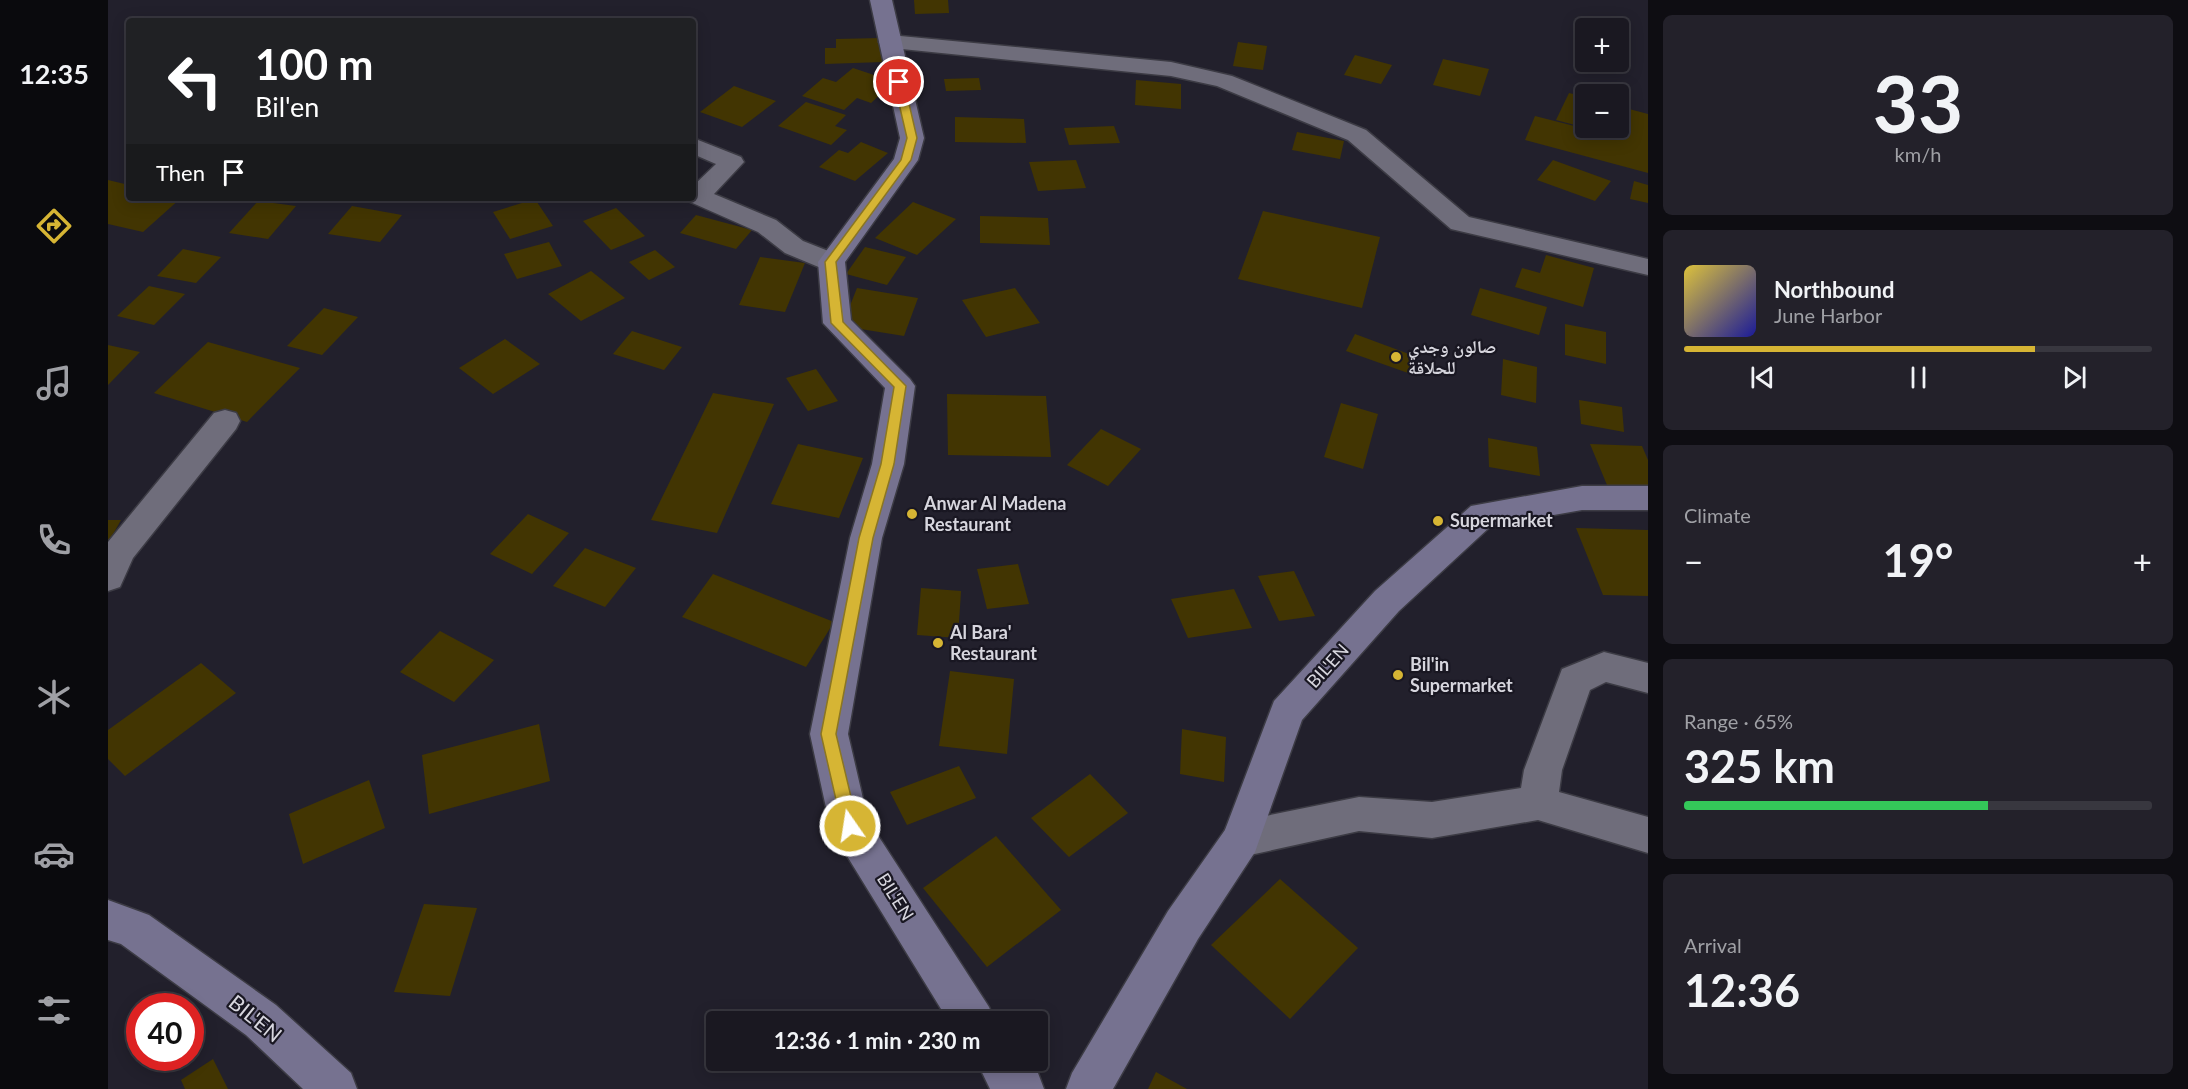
<!DOCTYPE html>
<html lang="en">
<head>
<meta charset="utf-8">
<style>
  :root { --surface:#1a1821; --page:#23212a; --text:#f1f3f6; --muted:#9fa0a5; --line:#38373f; --accent:#d6b534 }
  body { margin:0; font-family:Lato,"Noto Naskh Arabic",sans-serif; background:var(--page); color:var(--text); height:100vh; display:flex; flex-direction:column; font-size:22px; white-space:nowrap }
  * { box-sizing:border-box; margin:0 }
  p { font-size:20px; color:var(--muted) }
  .icon { flex:none; width:33px; height:33px; fill:none; stroke:currentColor; stroke-width:2; stroke-linecap:round; stroke-linejoin:round }
  .map { position:relative; flex:1; overflow:hidden }
  .panel { display:flex; flex-direction:column; gap:15px; padding:15px; background:#0e0d12; width:540px }
  .panel>* { flex:none }
  .guide { position:absolute; left:18px; top:18px; width:570px; height:183px; border-radius:6px; box-shadow:0 3px 15px #0003,0 0 0 2px var(--line); background:#202124; color:#fff; overflow:hidden }
  .controls { position:absolute; left:1467px; top:18px; display:grid; gap:12px }
  .controls a { display:grid; place-items:center; width:54px; height:54px; border-radius:6px; background:var(--surface); box-shadow:0 3px 15px #0003,0 0 0 2px var(--line); font-size:30px }
  .speed { position:absolute; left:18px; top:993px; display:flex; gap:12px; font-size:30px; font-weight:700; text-align:center }
  .speed>* { display:grid; place-content:center; width:78px; height:78px; border-radius:50%; background:var(--surface); box-shadow:0 3px 15px #0003,0 0 0 2px var(--line); line-height:1 }
  .speed .limit { border:9px solid #d22; background:#fff; color:#111 }
  .pin { position:absolute; display:grid; place-items:center; width:51px; height:51px; color:#fff; margin:-26px; border:3px solid #fff; border-radius:50%; box-shadow:0 2px 6px #0007 }
  .me { position:absolute; width:66px; margin:-33px; rotate:347deg; stroke-linejoin:round; filter:drop-shadow(0 0 4px #0008) }
  .turn { display:flex; align-items:center; gap:21px; height:126px; padding:0 30px; font-size:27px }
  .turn .icon { width:78px; height:78px; stroke-width:2.5 }
  .turn b { display:block; font-size:42px; line-height:51px }
  .then { display:flex; align-items:center; height:57px; padding:0 30px; background:#0003; gap:12px; font-size:22px }
  .big { font-size:45px; font-weight:700; line-height:1.1 }
  .panel .widget { flex:1; display:flex; flex-direction:column; justify-content:center; gap:9px; min-width:0; padding:0 21px; border-radius:9px; background:var(--page) }
  .panel .dial { align-items:center; gap:0 }
  .dial b { font-size:78px; line-height:1 }
  .song { display:flex; align-items:center; gap:18px }
  .cover { width:72px; height:72px; border-radius:9px; background:linear-gradient(135deg,hsl(50 70% 55%),hsl(240 70% 35%)) }
  .played { height:6px; border-radius:3px; background:linear-gradient(90deg,var(--accent) 75%,var(--line) 75%) }
  .keys { display:flex; justify-content:space-around; direction:ltr }
  .heat { display:flex; justify-content:space-between; align-items:center; font-size:33px; direction:ltr }
  .charge { height:9px; border-radius:4px; background:linear-gradient(90deg,#34c759 65%,var(--line) 0) }
  .trip { position:absolute; left:598px; top:1011px; width:342px; height:60px; border-radius:6px; background:var(--surface); box-shadow:0 3px 15px #0003,0 0 0 2px var(--line); font-weight:700; line-height:60px; text-align:center }
  main { display:flex; flex:1; min-height:0 }
  .tab-bar { display:flex; flex-direction:column; width:108px; justify-content:space-around; align-items:center; background:#0a0a0d; color:var(--muted) }
  .tab-bar .icon { width:42px; height:42px }
  .tab-bar .current { color:var(--accent) }
  .tab-bar b { font-size:27px; color:var(--text) }
  .map>svg:first-child { display:block }
</style>
</head>
<body>
<main>
<nav class="tab-bar">
<b>12:35</b>
<svg class="icon current" aria-label="directions" viewBox="0 0 24 24"><path d="M12 3l9 9-9 9-9-9zM9 14v-3h6M13 9l2 2-2 2"/></svg>
<svg class="icon" aria-label="music" viewBox="0 0 24 24"><path d="M9 18V5l10-2v13"/><circle cx="6" cy="18" r="3"/><circle cx="16" cy="16" r="3"/></svg>
<svg class="icon" aria-label="phone" viewBox="0 0 24 24"><path d="M5 4h4l2 5-3 2q2 4 5 5l2-3 5 2v4C11 20 4 13 5 4z"/></svg>
<svg class="icon" aria-label="climate" viewBox="0 0 24 24"><path d="M12 3v18M4 7l16 10M4 17L20 7"/></svg>
<svg class="icon" aria-label="car" viewBox="0 0 24 24"><path d="M5 17H2v-5l4-1 3-4h7l3 4 3 1v5h-3M9 17h6M6 11h13"/><circle cx="7" cy="17" r="2"/><circle cx="17" cy="17" r="2"/></svg>
<svg class="icon" aria-label="filters" viewBox="0 0 24 24"><path d="M4 7h16M4 17h16"/><circle cx="9" cy="7" r="2"/><circle cx="15" cy="17" r="2"/></svg>
</nav>
<div class="map">
<svg width="1540" height="1089" viewBox="0 0 1540 1089">
  <rect width="100%" height="100%" fill="#22202c"/>
  <g fill="#423502">
    <path d="M806,0H840L841,13L807,14Z"/>
    <path d="M773,38L775,62L717,64V48H728V39Z"/>
    <path d="M1130,42L1159,46L1155,70L1125,66Z"/>
    <path d="M1247,55L1284,65L1273,84L1236,75Z"/>
    <path d="M1335,59L1381,69L1372,96L1325,85Z"/>
    <path d="M745,68L778,79L769,87L777,90L763,103L749,98L736,110L694,96L715,78L728,82Z"/>
    <path d="M871,78L873,90L838,91L836,79Z"/>
    <path d="M1028,80L1073,84V109L1027,105Z"/>
    <path d="M626,86L668,101L634,127L592,112Z"/>
    <path d="M1461,93L1478,97V128L1448,120Z"/>
    <path d="M698,102L738,115L727,126L739,130L723,145L670,126Z"/>
    <path d="M1510,106L1540,114V173L1417,140L1427,116L1482,130L1478,128H1510Z"/>
    <path d="M847,117L916,119L918,143L847,142Z"/>
    <path d="M1006,126L1012,143L961,145L956,128Z"/>
    <path d="M1189,132L1236,141L1232,159L1184,150Z"/>
    <path d="M753,142L780,153L747,181L711,167L731,150L740,153Z"/>
    <path d="M968,160L978,188L930,191L921,162Z"/>
    <path d="M1445,160L1503,181L1487,201L1429,180Z"/>
    <path d="M0,180L21,185V198H73L35,232L0,224Z"/>
    <path d="M1526,181L1540,185V203L1522,199Z"/>
    <path d="M427,199L445,226L402,239L385,212Z"/>
    <path d="M150,201L188,206L160,239L121,233Z"/>
    <path d="M805,202L848,219L809,255L767,238Z"/>
    <path d="M244,206L294,215L272,242L220,234Z"/>
    <path d="M508,208L537,236L503,250L475,221Z"/>
    <path d="M1155,211L1272,237L1254,308L1130,279Z"/>
    <path d="M588,215L644,230L628,249L572,233Z"/>
    <path d="M872,216L940,218L942,245L872,243Z"/>
    <path d="M441,242L454,266L409,279L396,254Z"/>
    <path d="M757,247L798,257L779,285L738,274Z"/>
    <path d="M75,249L113,257L88,283L49,276Z"/>
    <path d="M547,250L567,267L541,280L521,262Z"/>
    <path d="M1438,255L1486,268L1475,307L1407,287L1414,268L1432,273Z"/>
    <path d="M652,257L697,263L677,312L631,305Z"/>
    <path d="M483,271L517,298L473,321L440,294Z"/>
    <path d="M41,286L77,294L46,325L9,316Z"/>
    <path d="M749,288L810,298L796,336L734,326Z"/>
    <path d="M907,288L932,323L878,337L854,300Z"/>
    <path d="M1372,288L1439,307L1431,335L1363,315Z"/>
    <path d="M216,308L250,317L214,355L179,346Z"/>
    <path d="M1457,324L1498,332V364L1457,355Z"/>
    <path d="M524,331L574,347L556,370L505,354Z"/>
    <path d="M1247,334L1309,357L1300,373L1238,351Z"/>
    <path d="M397,339L432,364L385,394L351,368Z"/>
    <path d="M100,342L192,368L139,422L46,393Z"/>
    <path d="M0,345L32,352L0,385Z"/>
    <path d="M1395,359L1429,367L1428,403L1393,395Z"/>
    <path d="M708,369L730,401L700,411L678,378Z"/>
    <path d="M605,393L666,404L609,533L543,520Z"/>
    <path d="M839,394L938,396L943,457L840,455Z"/>
    <path d="M1471,400L1514,407L1516,432L1473,424Z"/>
    <path d="M1233,403L1270,414L1255,469L1216,457Z"/>
    <path d="M993,429L1033,449L1000,486L959,465Z"/>
    <path d="M1380,438L1429,447L1432,476L1381,467Z"/>
    <path d="M690,444L755,458L731,518L663,504Z"/>
    <path d="M1482,444L1534,446L1540,460V487L1499,485Z"/>
    <path d="M420,514L461,533L424,574L382,554Z"/>
    <path d="M0,520H13L0,543Z"/>
    <path d="M1468,528L1540,530V596L1495,595Z"/>
    <path d="M477,548L528,568L497,607L445,586Z"/>
    <path d="M910,564L921,604L879,609L869,569Z"/>
    <path d="M1186,571L1207,616L1171,621L1150,576Z"/>
    <path d="M605,574L726,622L698,667L574,617Z"/>
    <path d="M813,588L853,591L850,638L809,635Z"/>
    <path d="M1126,589L1144,628L1080,638L1063,599Z"/>
    <path d="M332,631L386,660L346,702L292,672Z"/>
    <path d="M93,663L128,693L17,776L0,759V730Z"/>
    <path d="M842,671L906,679L899,754L831,746Z"/>
    <path d="M431,724L442,781L321,814L314,755Z"/>
    <path d="M1074,729L1118,737L1116,782L1072,774Z"/>
    <path d="M851,766L868,798L799,825L782,792Z"/>
    <path d="M982,774L1020,813L961,857L923,818Z"/>
    <path d="M261,780L277,828L195,864L181,814Z"/>
    <path d="M888,836L953,910L879,967L815,888Z"/>
    <path d="M1172,879L1250,948L1182,1019L1103,945Z"/>
    <path d="M316,904L369,908L342,996L286,992Z"/>
    <path d="M105,1059L120,1089H77L73,1080Z"/>
    <path d="M1048,1072L1079,1089H1040Z"/>
  </g>
  <g fill="none" stroke-linecap="round" stroke-linejoin="round">
    <g stroke="#3c3b44" stroke-width="3">
      <g id="street">
        <path d="M782,35L1063,62L1124,76L1258,130L1361,217L1540,259V275L1343,229L1240,140L1109,86L1063,76L774,47L771,42L774,37Z"/>
        <path d="M585,138L633,157L636,162L606,194L668,220L695,241L733,256L736,262L733,268L723,270L713,268L677,253L650,232L580,201L578,198H585V186L608,164L585,154Z"/>
        <path d="M117,410L128,413L132,421L128,429L25,558L12,587L0,591V542L106,413Z"/>
        <path d="M1496,652L1540,663V693L1498,682L1482,690L1454,770L1451,792L1540,817V853L1430,820L1324,838L1251,831L1133,857L1119,852L1113,839L1119,826L1133,821L1251,797L1324,802L1413,788L1416,770L1454,669Z"/>
      </g>
    </g>
    <g stroke="#3c3b44" stroke-width="3">
      <g id="secondary">
        <path d="M762,0H784L816,138L810,160L737,262L743,320L802,379L807,386L796,464L774,538L740,734L760,820L881,1007L887,1022H841L728,838L722,826L702,734L742,538L764,464L777,388L715,323L710,262L786,159L792,138Z"/>
        <path d="M1474,486H1540V510H1474L1383,526L1291,611L1194,720L1147,852L1090,939L1005,1089H958L964,1073L1060,911L1117,830L1166,701L1267,591L1363,506Z"/>
        <path d="M0,900L41,915L168,1005L243,1073L249,1089H195L138,1035L13,944L0,940Z"/>
        <path d="M868,1060H916L930,1073L936,1089H882Z"/>
      </g>
    </g>
    <use href="#street" fill="#6f6d7b" fill-rule="evenodd"/>
    <use href="#secondary" fill="#767290" fill-rule="evenodd"/>
  </g>
  <path fill="#d6b534" stroke="#8b7622" stroke-width="1.5" d="M791,79L796,82L809,138L803,160L728,262L735,322L798,386L786,464L765,538L728,734L750,826L748,832L742,834L736,832L734,826L713,734L751,538L773,464L786,387L723,323L717,262L793,160L799,138L786,82Z"/>
  <g fill="#d6b534" stroke="#191722" stroke-width="2">
    <circle cx="1288" cy="357" r="6"/>
    <circle cx="804" cy="514" r="6"/>
    <circle cx="1330" cy="521" r="6"/>
    <circle cx="830" cy="643" r="6"/>
    <circle cx="1290" cy="675" r="6"/>
  </g>
  <g text-anchor="middle" stroke-width="4.5" stroke-linejoin="round" paint-order="stroke">
    <g font-size="18" font-weight="bold" fill="#d7d6de" stroke="#191722" text-anchor="start">
      <text x="1300" y="353">صالون وجدي<tspan x="1300" dy="21">للحلاقة</tspan></text>
      <text x="816" y="510">Anwar Al Madena<tspan x="816" dy="21">Restaurant</tspan></text>
      <text x="1342" y="527">Supermarket</text>
      <text x="842" y="639">Al Bara'<tspan x="842" dy="21">Restaurant</tspan></text>
      <text x="1302" y="671">Bil'in<tspan x="1302" dy="21">Supermarket</tspan></text>
    </g>
    <g font-size="18" fill="#d7d6de" stroke="#191722">
      <text transform="translate(1220 666) rotate(-48)" y="6">BIL'EN</text>
      <text transform="translate(787 897) rotate(58)" y="6">BIL'EN</text>
    </g>
    <g font-size="21" fill="#d7d6de" stroke="#191722">
      <text transform="translate(147 1019) rotate(39)" y="7">BIL'EN</text>
    </g>
  </g>
</svg>
<div class="controls">
<a>+</a>
<a>−</a>
</div>
<div class="speed"><div class="limit">40</div></div>
<div class="pin" style="left:791px;top:82px;background:#d93025"><svg class="icon" aria-label="arrive" viewBox="0 0 24 24"><path d="M6 21V4h12l-3 4 3 4H6"/></svg></div>
<svg class="me" style="left:742px;top:826px" viewBox="-20 -20 40 40"><circle r="17" fill="#d6b534" stroke="#fff" stroke-width="3"/><path d="M0-11L8 9 0 5-8 9z" fill="#fff"/></svg>
<div class="trip">12:36 · 1 min · 230 m</div>
<div class="guide">
<div class="turn"><svg class="icon" aria-label="left" viewBox="0 0 24 24"><path d="M17 20v-9H6M10 6l-5 5 5 5"/></svg><div><b>100 m</b>Bil'en</div></div>
<div class="then">Then<svg class="icon" aria-label="arrive" viewBox="0 0 24 24"><path d="M6 21V4h12l-3 4 3 4H6"/></svg></div>
</div>
</div>
<section class="panel">
<div class="widget dial"><b>33</b><p>km/h</p></div>
<div class="widget">
<div class="song"><i class="cover"></i><div><b>Northbound</b><p>June Harbor</p></div></div>
<div class="played"></div>
<div class="keys"><svg class="icon" aria-label="previous" viewBox="0 0 24 24"><path d="M18 5L8 12l10 7zM5 5v14"/></svg><svg class="icon" aria-label="pause" viewBox="0 0 24 24"><path d="M8 5v14M16 5v14"/></svg><svg class="icon" aria-label="next" viewBox="0 0 24 24"><path d="M6 5l10 7-10 7zM19 5v14"/></svg></div>
</div>
<div class="widget"><p>Climate</p>
<div class="heat"><a>−</a><b class="big">19°</b><a>+</a></div>
</div>
<div class="widget"><p>Range · 65%</p><b class="big">325 km</b><div class="charge"></div></div>
<div class="widget"><p>Arrival</p><b class="big">12:36</b></div>
</section>
</main>
</body>
</html>
